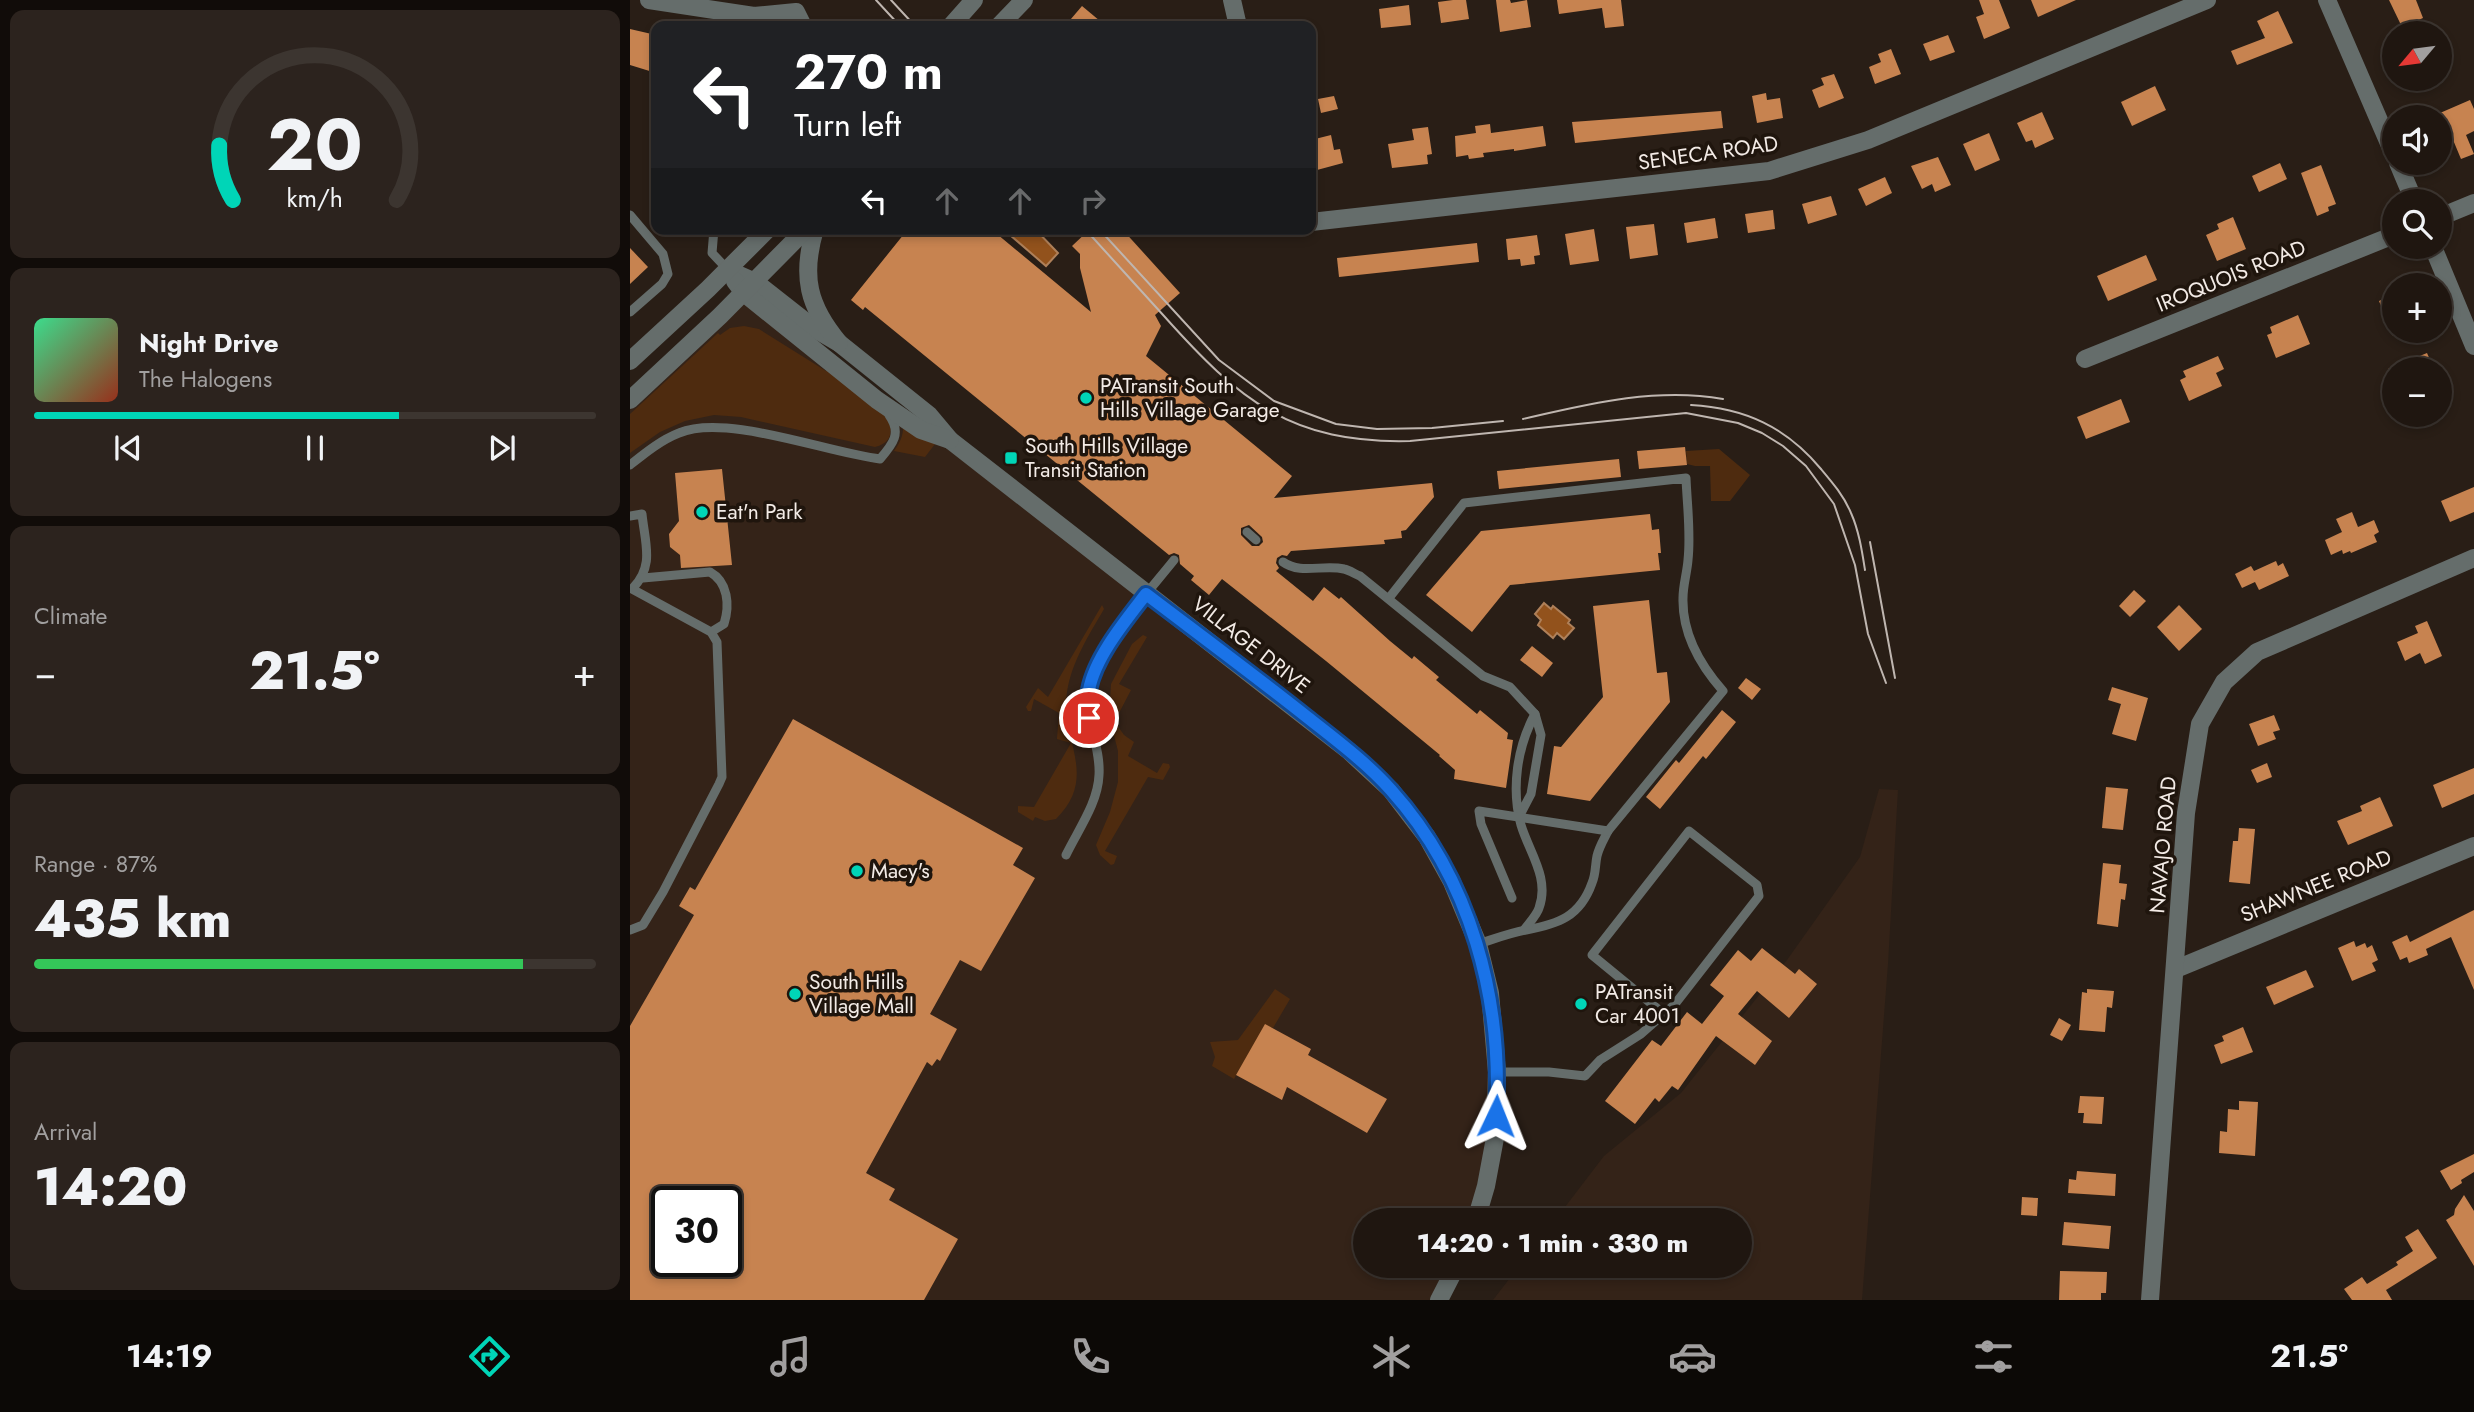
<!DOCTYPE html>
<html lang="en">
<head>
<meta charset="utf-8">
<style>
  :root { --surface:#1f1610; --page:#2c231e; --text:#f1f3f6; --muted:#a19f9f; --line:#3c3530; --accent:#00d5b7 }
  body { margin:0; font-family:Jost,sans-serif; background:var(--page); color:var(--text); height:100vh; display:flex; flex-direction:column; font-size:26px; white-space:nowrap }
  * { box-sizing:border-box; margin:0 }
  p { font-size:23px; color:var(--muted) }
  .icon { flex:none; width:38px; height:38px; fill:none; stroke:currentColor; stroke-width:2; stroke-linecap:round; stroke-linejoin:round }
  .map { position:relative; flex:1; overflow:hidden }
  .panel { display:flex; flex-direction:column; gap:10px; padding:10px; background:#110c09; width:630px }
  .panel>* { flex:none }
  .guide { position:absolute; left:21px; top:21px; width:665px; height:214px; border-radius:14px; box-shadow:0 4px 10px #0003,0 0 0 2px var(--line); background:#202124; color:#fff; overflow:hidden }
  .needle { width:46px; rotate:241deg }
  .buttons { position:absolute; left:1752px; top:21px; display:grid; gap:14px }
  .buttons a { display:grid; place-items:center; width:70px; height:70px; border-radius:50%; background:var(--surface); box-shadow:0 4px 10px #0003,0 0 0 2px var(--line); font-size:35px }
  .speed { position:absolute; left:21px; top:1186px; display:flex; gap:14px; font-size:35px; font-weight:700; text-align:center }
  .speed>* { display:grid; place-content:center; width:91px; height:91px; border-radius:50%; background:var(--surface); box-shadow:0 4px 10px #0003,0 0 0 2px var(--line); line-height:1 }
  .speed .limit { border:4px solid #111; border-radius:10px; background:#fff; color:#111 }
  .pin { position:absolute; display:grid; place-items:center; width:60px; height:60px; color:#fff; margin:-30px; border:4px solid #fff; border-radius:50%; box-shadow:0 2px 7px #0007 }
  .me { position:absolute; width:77px; margin:-38px; rotate:2deg; stroke-linejoin:round; filter:drop-shadow(0 0 5px #0008) }
  .turn { display:flex; align-items:center; gap:24px; height:147px; padding:0 28px; font-size:32px }
  .turn .icon { width:91px; height:91px; stroke-width:2.5 }
  .turn b { display:block; font-size:49px; line-height:60px }
  .lanes { display:flex; align-items:center; height:66px; padding:0 28px; background:#0003; justify-content:center; gap:35px; direction:ltr }
  .lanes .off { opacity:.35 }
  .big { font-size:52px; font-weight:800; line-height:1.1 }
  .panel .tile { flex:1; display:flex; flex-direction:column; justify-content:center; gap:10px; min-width:0; padding:0 24px; border-radius:14px; background:var(--page) }
  .panel .dial { align-items:center; gap:0 }
  .dial svg { height:182px; overflow:visible; fill:none; stroke:var(--line); stroke-width:7; stroke-linecap:round; text-anchor:middle }
  .dial text { fill:var(--text); stroke:none }
  .song { display:flex; align-items:center; gap:21px }
  .cover { width:84px; height:84px; border-radius:10px; background:linear-gradient(135deg,hsl(150 70% 55%),hsl(10 70% 35%)) }
  .played { height:7px; border-radius:4px; background:linear-gradient(90deg,var(--accent) 65%,var(--line) 65%) }
  .keys { display:flex; justify-content:space-around; direction:ltr }
  .heat { display:flex; justify-content:space-between; align-items:center; font-size:38px; direction:ltr }
  .charge { height:10px; border-radius:5px; background:linear-gradient(90deg,#34c759 87%,var(--line) 0) }
  .trip { position:absolute; left:723px; top:1208px; width:399px; height:70px; border-radius:35px; background:var(--surface); box-shadow:0 4px 10px #0003,0 0 0 2px var(--line); font-weight:800; line-height:70px; text-align:center }
  .tabs { display:flex; height:112px; justify-content:space-around; align-items:center; background:#0c0906; color:var(--muted) }
  .tabs .icon { width:49px; height:49px }
  .tabs .selected { color:var(--accent) }
  .tabs b { font-size:32px; color:var(--text) }
  main { display:flex; flex:1; min-height:0 }
  .map>svg:first-child { display:block }
</style>
</head>
<body>
<main>
<section class="panel">
<div class="tile dial"><svg viewBox="0 0 100 80">
<path d="M14 69A42 42 0 1 1 86 69"/>
<path d="M14 69A42 42 0 0 1 8 45" stroke="#00d5b7"/>
<text x="50" y="56" font-size="32" font-weight="700">20</text>
<text x="50" y="72" font-size="11">km/h</text>
</svg></div>
<div class="tile">
<div class="song"><i class="cover"></i><div><b>Night Drive</b><p>The Halogens</p></div></div>
<div class="played"></div>
<div class="keys"><svg class="icon" aria-label="previous" viewBox="0 0 24 24"><path d="M18 5L8 12l10 7zM5 5v14"/></svg><svg class="icon" aria-label="pause" viewBox="0 0 24 24"><path d="M8 5v14M16 5v14"/></svg><svg class="icon" aria-label="next" viewBox="0 0 24 24"><path d="M6 5l10 7-10 7zM19 5v14"/></svg></div>
</div>
<div class="tile"><p>Climate</p>
<div class="heat"><a>−</a><b class="big">21.5°</b><a>+</a></div>
</div>
<div class="tile"><p>Range · 87%</p><b class="big">435 km</b><div class="charge"></div></div>
<div class="tile"><p>Arrival</p><b class="big">14:20</b></div>
</section>
<div class="map">
<svg width="1844" height="1300" viewBox="0 0 1844 1300">
  <rect width="100%" height="100%" fill="#291e16"/>
  <g fill="#342318" fill-rule="evenodd">
    <path d="M114,293L247,400L320,440L761,790L848,944L867,1095L846,1220H735V1265H827L809,1300H0V400ZM37,1202H96V1262H37Z"/>
    <path d="M1249,789L1268,790L1258,964L1232,1300H863L890,1265H1110V1220H925L974,1156L1051,1093L1157,960L1230,857Z"/>
  </g>
  <g fill="#4e2b0f">
    <path d="M114,326L129,329L196,371L199,369L260,420C262,434 261,443 245,447L111,417L84,415L55,421L30,432L0,453V414L88,333L90,335L100,328Z"/>
    <path d="M273,420L305,444L295,457L264,451C272,440 274,433 273,420Z"/>
    <path d="M1089,449L1120,475L1100,501H1081L1080,466H1065L1057,464L1056,451Z"/>
    <path d="M472,605L474,609C459,635 442,661 437,692C429,738 470,776 426,819L415,821L405,817L403,821L388,812V806L404,807L441,743L427,739L429,713L404,699L401,711H398L396,707L408,688L418,697Z"/>
    <path d="M513,635L517,637L489,684L501,690L489,713L487,725L494,735L504,742L498,756L527,773L533,763L539,764L540,767L533,780L518,777L475,851L487,856L484,864L481,865L470,855L466,845L480,812L488,782V751L479,716L481,684L502,644Z"/>
    <path d="M645,989L660,999L643,1028L635,1025L604,1079L582,1066L585,1057L580,1042L608,1040Z"/>
  </g>
  <g fill="#92521c" stroke="#af8059" stroke-width="2">
    <path d="M373,229H405L428,253L416,266Z"/>
    <path d="M914,603L921,609L923,606L940,620L938,623L944,628L934,639L927,633L923,638L908,625L911,620L905,614Z"/>
  </g>
  <g fill="#c78350" fill-rule="evenodd">
    <path d="M823,0H836L839,19L811,23L808,2Z"/>
    <path d="M866,0H880L881,3L897,0L901,27L870,32Z"/>
    <path d="M927,0H991L994,26L975,28L972,8L929,14Z"/>
    <path d="M1349,0H1369L1380,28L1354,39L1346,17L1354,14Z"/>
    <path d="M1401,0H1446L1408,17Z"/>
    <path d="M1759,0H1786L1793,18L1772,27Z"/>
    <path d="M779,5L781,25L751,28L749,9Z"/>
    <path d="M452,6L476,26H435Z"/>
    <path d="M1648,11L1663,43L1607,65L1601,51L1635,38L1627,21Z"/>
    <path d="M0,29L26,35V73L0,65Z"/>
    <path d="M1318,35L1325,52L1300,61L1293,44Z"/>
    <path d="M1261,49L1271,74L1245,84L1239,67L1251,62L1248,54Z"/>
    <path d="M1204,74L1214,98L1189,108L1182,90L1194,85L1191,78Z"/>
    <path d="M1525,86L1536,110L1502,126L1491,102Z"/>
    <path d="M1136,93L1137,100L1150,98L1153,118L1127,123L1122,96Z"/>
    <path d="M704,96L708,109L691,113L688,99Z"/>
    <path d="M1840,100L1844,109V131L1836,135L1844,154L1831,159L1821,135L1810,140V113Z"/>
    <path d="M1091,111L1093,128L945,143L942,122Z"/>
    <path d="M1412,112L1424,139L1405,148L1402,140L1396,142L1387,123Z"/>
    <path d="M860,124L861,133L913,126L916,146L884,151V149L853,153L854,157L839,159L838,155L826,157L825,136L846,133L845,126Z"/>
    <path d="M798,127L802,154L797,155L798,164L762,168L758,144L784,140L782,129Z"/>
    <path d="M1359,133L1370,160L1345,171L1333,144Z"/>
    <path d="M701,135L704,150L710,149L713,163L687,170L681,140Z"/>
    <path d="M1308,157L1321,185L1305,192L1302,184L1292,189L1281,166Z"/>
    <path d="M1650,163L1657,179L1629,192L1622,176Z"/>
    <path d="M1691,165L1706,204L1698,207L1699,211L1687,216L1671,173Z"/>
    <path d="M1255,177L1262,193L1236,206L1228,189Z"/>
    <path d="M1201,196L1207,215L1178,224L1172,204Z"/>
    <path d="M1143,210L1145,229L1118,233L1115,214Z"/>
    <path d="M1603,217L1616,249L1587,261L1576,235L1589,229L1587,224Z"/>
    <path d="M1085,218L1088,238L1057,243L1054,223Z"/>
    <path d="M1024,224L1028,255L1000,259L996,227Z"/>
    <path d="M278,229H361L461,312L450,268V254L442,246L460,229H492L550,293L525,315L531,326L516,356L662,476L644,498L802,483L804,497L776,530L771,531L772,538L754,540L755,544L661,551L657,556L652,555L647,558L646,563L649,568L646,571L683,601L694,587L709,599L711,597L760,641L782,659L784,656L809,677L806,680L847,714L850,710L878,733L877,739L883,740L876,788L824,779L825,770L809,756L810,755L696,661L592,579L579,595L561,580L564,576L550,564L549,555L544,553L539,555L235,307L233,310L221,300ZM619,525L632,537L633,542L629,546H622L611,535V528Z"/>
    <path d="M964,229L969,261L940,265L935,234Z"/>
    <path d="M907,235L910,255L904,256L905,264L891,266L890,259L878,260L876,239Z"/>
    <path d="M847,243L849,262L709,277L707,258Z"/>
    <path d="M0,248L18,267L0,284Z"/>
    <path d="M1516,255L1527,280L1478,301L1467,276Z"/>
    <path d="M1764,294V335L1763,336L1749,301Z"/>
    <path d="M1668,315L1680,344L1646,358L1637,335L1642,333L1640,327Z"/>
    <path d="M1797,353L1804,369H1758Z"/>
    <path d="M1588,356L1594,369L1586,373L1592,386L1559,401L1550,380L1556,377L1553,371Z"/>
    <path d="M1491,399L1500,422L1456,439L1447,417Z"/>
    <path d="M1055,447L1057,465L1009,469L1007,451Z"/>
    <path d="M989,459L991,477L869,489L867,471Z"/>
    <path d="M92,469L102,565L51,568L50,555L40,547L39,534L49,521L45,473Z"/>
    <path d="M1844,487V512L1820,522L1811,501Z"/>
    <path d="M1722,512L1728,527L1744,520L1749,532L1744,535L1747,542L1721,553L1720,551L1713,554L1712,550L1701,555L1695,540L1712,532L1706,519Z"/>
    <path d="M1020,514L1022,530L1029,529L1031,553H1028L1030,570L880,585L842,632L796,595L851,531Z"/>
    <path d="M1646,561L1648,566L1653,563L1659,576L1629,590L1625,582L1612,588L1605,574L1621,566L1624,571Z"/>
    <path d="M1504,590L1516,601L1500,617L1489,606Z"/>
    <path d="M1019,600L1027,673L1037,672L1040,702L960,801L917,794L924,746L931,747L973,697L963,606Z"/>
    <path d="M1549,605L1572,629L1549,651L1527,627Z"/>
    <path d="M1797,621L1812,656L1795,664L1790,653L1775,661L1767,642L1788,633L1785,626Z"/>
    <path d="M902,646L923,663L912,677L890,660Z"/>
    <path d="M1116,678L1131,689L1122,700L1108,688Z"/>
    <path d="M1482,687L1518,698L1506,741L1482,734L1491,704L1478,700Z"/>
    <path d="M1092,710L1106,722L1076,759L1073,756L1030,809L1016,797L1046,760L1049,763Z"/>
    <path d="M1644,715L1650,730L1643,732L1646,739L1628,746L1619,724Z"/>
    <path d="M163,719L393,848L383,865L405,878L351,971L330,960L300,1014L327,1029L310,1061L307,1059L302,1066L297,1062L236,1173L265,1189L259,1200L328,1239L294,1300H0V1026L64,915L49,906L60,887L65,890ZM37,1202H96V1262H37Z"/>
    <path d="M1637,763L1642,777L1627,783L1621,770Z"/>
    <path d="M1844,768V794L1812,808L1803,785Z"/>
    <path d="M1476,787L1498,789L1493,830L1472,828Z"/>
    <path d="M1750,797L1763,826L1718,845L1707,821L1732,811L1730,806Z"/>
    <path d="M1609,828L1625,829L1620,884L1599,882L1603,841H1608Z"/>
    <path d="M1473,863L1491,865L1489,883L1497,884L1495,900L1491,899L1488,927L1467,924Z"/>
    <path d="M1844,910V990L1821,937L1796,949L1798,955L1779,963L1777,957L1770,960L1762,942L1777,935L1780,942Z"/>
    <path d="M1724,941L1726,947L1735,943L1737,948L1742,945L1748,960L1742,963L1746,971L1722,981L1708,948Z"/>
    <path d="M1132,948L1165,974L1169,969L1187,984L1159,1018L1127,991L1108,1014L1142,1041L1125,1065L1086,1036L1048,1090L1042,1086L1029,1102L1025,1098L1005,1124L975,1101L1022,1040L1031,1046L1057,1012L1072,1024L1094,996L1080,985L1108,950L1121,961Z"/>
    <path d="M1676,970L1684,987L1644,1005L1636,987Z"/>
    <path d="M1457,989L1484,991L1482,1008L1477,1007L1475,1032L1449,1030L1452,992L1457,993Z"/>
    <path d="M1429,1018L1441,1025L1432,1041L1420,1035Z"/>
    <path d="M635,1024L681,1049L678,1055L757,1099L737,1133L657,1087L652,1100L606,1075Z"/>
    <path d="M1613,1027L1623,1052L1591,1064L1584,1045L1594,1041L1592,1036Z"/>
    <path d="M1450,1096L1474,1097L1472,1124L1453,1123L1454,1113H1448Z"/>
    <path d="M1609,1101L1628,1102L1625,1156L1589,1153L1590,1131L1597,1132L1598,1109L1609,1110Z"/>
    <path d="M1844,1154V1172L1831,1180L1832,1183L1821,1190L1810,1171Z"/>
    <path d="M1447,1171L1486,1174L1485,1196L1438,1193L1439,1179L1446,1180Z"/>
    <path d="M1834,1195L1844,1211V1266L1816,1220L1824,1215L1825,1209Z"/>
    <path d="M1392,1197L1408,1198L1407,1216L1391,1215Z"/>
    <path d="M1434,1222L1481,1226L1479,1249L1432,1245Z"/>
    <path d="M1788,1229L1807,1258L1756,1290L1762,1300H1722L1714,1289L1732,1277L1737,1284L1768,1265L1766,1262L1783,1251L1775,1237Z"/>
    <path d="M1430,1271L1477,1272L1476,1293H1471V1300H1429Z"/>
  </g>
  <g fill="none" stroke-linecap="round" stroke-linejoin="round">
    <g stroke="#656d6b" stroke-width="9">
      <path d="M0,215L33,254L38,274L32,284L0,312"/>
      <path d="M84,229L82,253L98,270"/>
      <path d="M0,465C15,453 31,440 49,433C96,413 198,453 250,459C263,444 272,433 259,415"/>
      <path d="M0,516L12,514C15,544 25,566 2,589L81,632L87,642L92,777L89,784L33,892L13,925L0,930"/>
      <path d="M617,532L626,540"/>
      <path d="M653,562C671,575 693,564 714,569C719,570 725,574 730,576L853,676L880,687L905,714"/>
      <path d="M13,578L80,572C98,582 100,605 94,624L81,632"/>
      <path d="M759,598L834,503L1056,478C1057,504 1061,533 1058,560C1057,573 1053,585 1053,598C1052,634 1070,665 1093,691L978,831C974,839 969,847 967,856C965,865 966,874 962,883C950,917 928,924 896,930C880,933 864,939 848,944"/>
      <path d="M890,815L901,794L911,735L905,714C887,747 881,789 891,825C899,852 920,878 909,908C907,915 899,923 894,930"/>
      <path d="M436,855C448,830 468,803 469,775C471,746 454,719 459,690C467,647 517,594 544,560"/>
      <path d="M882,898L851,824L849,811L978,831"/>
      <path d="M867,1072H919L955,1076L970,1060L1011,1034L1045,1004L1129,896L1127,885L1059,831L962,955L1034,1014"/>
    </g>
    <g stroke="#656d6b" stroke-width="18">
      <path d="M19,0L124,16L166,12L173,26"/>
      <path d="M602,0L608,26"/>
      <path d="M1697,0L1764,155"/>
      <path d="M1768,163L1784,201"/>
      <path d="M1810,217L1844,203"/>
      <path d="M681,222L1139,171L1238,140L1577,0"/>
      <path d="M1803,247L1844,346"/>
      <path d="M98,270L125,282L185,329L209,343L299,415L320,440L719,751L761,790L797,837L822,882L848,944L860,993L867,1072L865,1138L856,1186L846,1220"/>
      <path d="M105,281L114,293L247,400L291,430L320,440"/>
      <path d="M1455,359L1764,235"/>
      <path d="M1546,969L1844,846"/>
      <path d="M809,1300L827,1265"/>
      <path d="M1520,1300L1556,813L1570,724L1594,682L1627,652L1844,558"/>
    </g>
    <g stroke="#656d6b" stroke-width="18">
      <path d="M321,26L344,0"/>
      <path d="M369,26L394,0"/>
      <path d="M185,229C171,276 178,306 209,343"/>
      <path d="M0,361L78,289L138,229"/>
      <path d="M0,400L90,316L176,229"/>
    </g>
    <g stroke="#bfb6b0" stroke-width="2">
      <path d="M246,0L270,26"/>
      <path d="M261,0L285,26"/>
      <path d="M455,229C481,258 508,287 534,316C609,400 661,444 780,441L1056,413L1108,423L1132,433L1153,446L1176,466L1204,504L1225,565L1238,634L1256,683"/>
      <path d="M469,229L589,360L644,401L706,424L747,429L802,428L873,421"/>
      <path d="M1061,405C1115,408 1156,427 1191,469C1202,482 1214,496 1221,513C1229,531 1232,551 1235,570"/>
      <path d="M893,419C958,404 1026,387 1093,399"/>
      <path d="M1240,542L1265,678"/>
    </g>
  </g>
  <g fill="none" stroke-linecap="round" stroke-linejoin="round">
    <g stroke="#114b97" stroke-width="18">
      <path id="route" d="M459,718C459,709 458,699 459,690C465,657 496,620 516,594C570,635 624,675 677,717C706,740 737,763 761,790C841,879 873,999 866,1116"/>
    </g>
    <use href="#route" stroke="#1a73e8" stroke-width="12"/>
  </g>
  <g fill="#00d5b7" stroke="#1f150d" stroke-width="2.5">
    <circle cx="456" cy="398" r="7"/>
    <rect x="374" y="451" width="14" height="14" rx="3.5"/>
    <circle cx="72" cy="512" r="7"/>
    <circle cx="227" cy="871" r="7"/>
    <circle cx="165" cy="994" r="7"/>
    <circle cx="951" cy="1004" r="7"/>
  </g>
  <g text-anchor="middle" stroke-width="7" stroke-linejoin="round" paint-order="stroke">
    <g font-size="21" fill="#f3ebe6" stroke="#1f150d">
      <text transform="translate(1078 153) rotate(-8)" y="7">SENECA ROAD</text>
      <text transform="translate(1601 276) rotate(-22)" y="7">IROQUOIS ROAD</text>
      <text transform="translate(621 645) rotate(38)" y="7">VILLAGE DRIVE</text>
      <text transform="translate(1533 845) rotate(-85)" y="7">NAVAJO ROAD</text>
      <text transform="translate(1686 886) rotate(-22)" y="7">SHAWNEE ROAD</text>
    </g>
    <g font-size="21" fill="#f3ebe6" stroke="#1f150d" text-anchor="start">
      <text x="470" y="393">PATransit South<tspan x="470" dy="24">Hills Village Garage</tspan></text>
      <text x="395" y="453">South Hills Village<tspan x="395" dy="24">Transit Station</tspan></text>
      <text x="86" y="519">Eat'n Park</text>
      <text x="241" y="878">Macy's</text>
      <text x="179" y="989">South Hills<tspan x="179" dy="24">Village Mall</tspan></text>
      <text x="965" y="999">PATransit<tspan x="965" dy="24">Car 4001</tspan></text>
    </g>
  </g>
</svg>
<div class="buttons">
<a><svg class="needle" viewBox="-14 -14 28 28"><path d="M0-13l5 13h-10z" fill="#e53935"/><path d="M0 13l5-13h-10z" fill="#a19f9f"/></svg></a>
<a><svg class="icon" aria-label="sound" viewBox="0 0 24 24"><path d="M4 9h4l5-4v14l-5-4H4zM17 9q2 3 0 6"/></svg></a>
<a><svg class="icon" aria-label="search" viewBox="0 0 24 24"><circle cx="10" cy="10" r="6"/><path d="M15 15l6 6"/></svg></a>
<a>+</a>
<a>−</a>
</div>
<div class="speed"><div class="limit">30</div></div>
<div class="pin" style="left:459px;top:718px;background:#d93025"><svg class="icon" aria-label="arrive" viewBox="0 0 24 24"><path d="M6 21V4h12l-3 4 3 4H6"/></svg></div>
<svg class="me" style="left:866px;top:1116px" viewBox="-20 -20 40 40"><path d="M0-17L14 15 0 8-14 15z" fill="#1a73e8" stroke="#fff" stroke-width="4"/></svg>
<div class="trip">14:20 · 1 min · 330 m</div>
<div class="guide">
<div class="turn"><svg class="icon" aria-label="left" viewBox="0 0 24 24"><path d="M17 20v-9H6M10 6l-5 5 5 5"/></svg><div><b>270 m</b>Turn left</div></div>
<div class="lanes"><svg class="icon" aria-label="left" viewBox="0 0 24 24"><path d="M17 20v-9H6M10 6l-5 5 5 5"/></svg><svg class="icon off" aria-label="ahead" viewBox="0 0 24 24"><path d="M12 20V5M6 11l6-6 6 6"/></svg><svg class="icon off" aria-label="ahead" viewBox="0 0 24 24"><path d="M12 20V5M6 11l6-6 6 6"/></svg><svg class="icon off" aria-label="right" viewBox="0 0 24 24"><path d="M7 20v-9h11M14 6l5 5-5 5"/></svg></div>
</div>
</div>
</main>
<nav class="tabs">
<b>14:19</b>
<svg class="icon selected" aria-label="directions" viewBox="0 0 24 24"><path d="M12 3l9 9-9 9-9-9zM9 14v-3h6M13 9l2 2-2 2"/></svg>
<svg class="icon" aria-label="music" viewBox="0 0 24 24"><path d="M9 18V5l10-2v13"/><circle cx="6" cy="18" r="3"/><circle cx="16" cy="16" r="3"/></svg>
<svg class="icon" aria-label="phone" viewBox="0 0 24 24"><path d="M5 4h4l2 5-3 2q2 4 5 5l2-3 5 2v4C11 20 4 13 5 4z"/></svg>
<svg class="icon" aria-label="climate" viewBox="0 0 24 24"><path d="M12 3v18M4 7l16 10M4 17L20 7"/></svg>
<svg class="icon" aria-label="car" viewBox="0 0 24 24"><path d="M5 17H2v-5l4-1 3-4h7l3 4 3 1v5h-3M9 17h6M6 11h13"/><circle cx="7" cy="17" r="2"/><circle cx="17" cy="17" r="2"/></svg>
<svg class="icon" aria-label="filters" viewBox="0 0 24 24"><path d="M4 7h16M4 17h16"/><circle cx="9" cy="7" r="2"/><circle cx="15" cy="17" r="2"/></svg>
<b>21.5°</b>
</nav>
</body>
</html>
